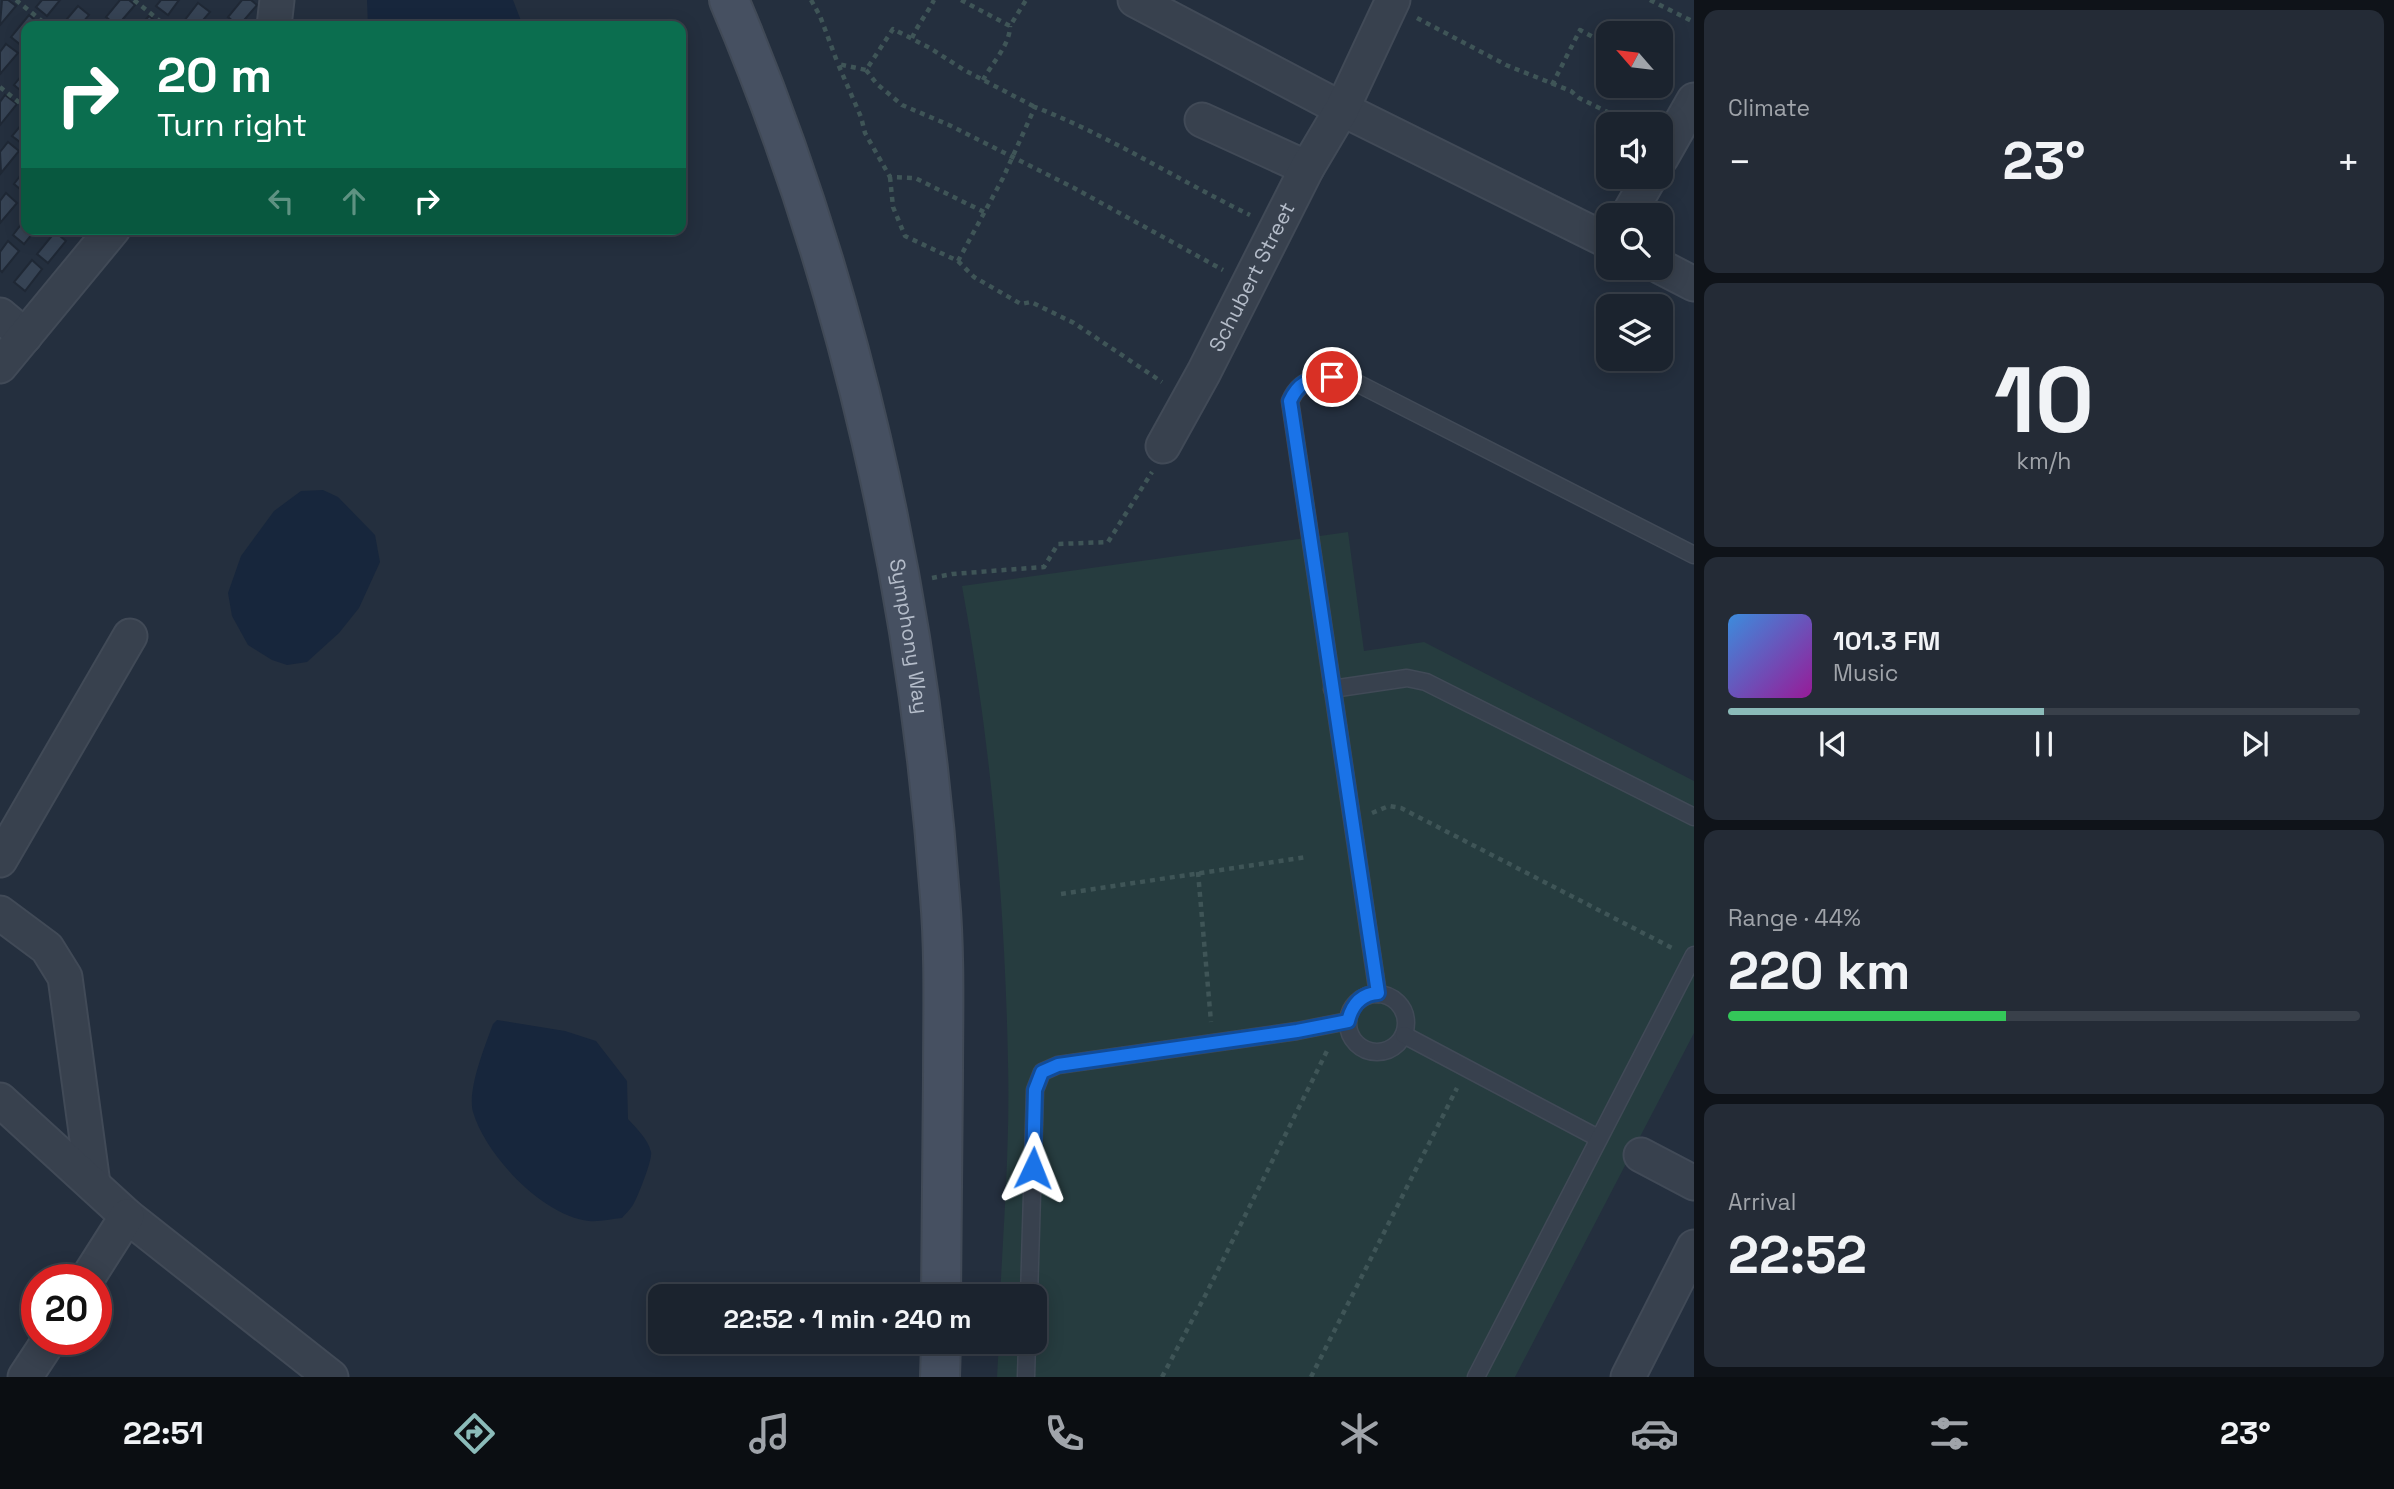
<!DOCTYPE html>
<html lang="en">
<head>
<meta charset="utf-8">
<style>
  :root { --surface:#1b232e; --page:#242b36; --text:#f1f3f6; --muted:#a0a4aa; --line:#39404a; --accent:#8bbbb9 }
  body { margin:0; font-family:"Space Grotesk",sans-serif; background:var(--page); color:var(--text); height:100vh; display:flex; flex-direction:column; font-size:26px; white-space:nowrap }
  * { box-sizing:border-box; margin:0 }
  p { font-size:23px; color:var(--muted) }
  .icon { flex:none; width:38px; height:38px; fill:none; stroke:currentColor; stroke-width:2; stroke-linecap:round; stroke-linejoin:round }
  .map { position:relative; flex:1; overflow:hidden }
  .sheet { display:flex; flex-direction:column; gap:10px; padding:10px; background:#0f1319; width:700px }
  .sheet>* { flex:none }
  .top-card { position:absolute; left:21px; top:21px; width:665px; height:214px; border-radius:14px; box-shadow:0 4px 18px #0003,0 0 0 2px var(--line); background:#0b6e4f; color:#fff; overflow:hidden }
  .needle { width:46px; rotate:298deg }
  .controls { position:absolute; left:1596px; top:21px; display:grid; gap:14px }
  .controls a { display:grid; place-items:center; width:77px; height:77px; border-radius:14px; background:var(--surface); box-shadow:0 4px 18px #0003,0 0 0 2px var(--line); font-size:35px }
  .speed { position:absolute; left:21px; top:1264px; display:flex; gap:14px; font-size:35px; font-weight:700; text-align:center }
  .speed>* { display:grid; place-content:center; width:91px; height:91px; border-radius:50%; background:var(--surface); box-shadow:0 4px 18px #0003,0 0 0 2px var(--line); line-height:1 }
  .speed .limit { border:10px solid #d22; background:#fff; color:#111 }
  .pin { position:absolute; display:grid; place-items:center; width:60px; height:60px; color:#fff; margin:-30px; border:4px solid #fff; border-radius:50%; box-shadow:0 2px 7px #0007 }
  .me { position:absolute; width:77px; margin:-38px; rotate:2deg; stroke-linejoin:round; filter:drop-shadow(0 0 5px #0008) }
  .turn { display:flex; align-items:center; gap:24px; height:147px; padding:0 21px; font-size:32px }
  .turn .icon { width:91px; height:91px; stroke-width:2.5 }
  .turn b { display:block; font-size:49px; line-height:60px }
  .lanes { display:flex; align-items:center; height:66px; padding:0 21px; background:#0003; justify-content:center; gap:35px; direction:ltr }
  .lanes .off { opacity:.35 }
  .big { font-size:52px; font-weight:700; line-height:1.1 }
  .sheet .card { flex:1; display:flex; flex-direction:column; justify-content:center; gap:10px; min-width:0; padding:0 24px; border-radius:14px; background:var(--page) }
  .sheet .dial { align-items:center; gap:0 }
  .dial b { font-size:91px; line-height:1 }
  .song { display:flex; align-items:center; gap:21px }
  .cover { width:84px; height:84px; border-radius:10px; background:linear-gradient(135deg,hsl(210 70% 55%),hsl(300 70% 35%)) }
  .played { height:7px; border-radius:4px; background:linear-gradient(90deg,var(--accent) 50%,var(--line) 50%) }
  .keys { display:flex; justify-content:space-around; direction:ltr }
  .heat { display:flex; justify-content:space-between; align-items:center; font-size:38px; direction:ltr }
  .charge { height:10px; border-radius:5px; background:linear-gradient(90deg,#34c759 44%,var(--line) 0) }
  .trip { position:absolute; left:648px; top:1284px; width:399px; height:70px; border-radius:14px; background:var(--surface); box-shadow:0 4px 18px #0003,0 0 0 2px var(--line); font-weight:700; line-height:70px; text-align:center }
  .dock { display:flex; height:112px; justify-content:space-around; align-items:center; background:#0b0e12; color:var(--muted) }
  .dock .icon { width:49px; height:49px }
  .dock .active { color:var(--accent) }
  .dock b { font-size:32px; color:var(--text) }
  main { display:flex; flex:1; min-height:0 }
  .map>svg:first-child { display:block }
</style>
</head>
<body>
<main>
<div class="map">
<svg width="1694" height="1377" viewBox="0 0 1694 1377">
  <rect width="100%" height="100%" fill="#242f3e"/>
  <path fill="#263c3f" d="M1348,532L1364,651L1424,642L1694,781V1033L1515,1377H997L999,1342H1034V1297H1000C1004,1219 1010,1140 1008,1063C1005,903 991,743 962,586Z"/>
  <g fill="#17263c">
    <path d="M367,0H513L523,26H368Z"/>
    <path d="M323,490L338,497L375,535L380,562L359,608L339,633L307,662L287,665L272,660L248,645L232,616L228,593L241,556L274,511L301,491Z"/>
    <path d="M497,1020L565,1031L596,1041L627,1081L628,1119C637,1129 648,1139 651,1152C653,1159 637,1199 633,1205C630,1210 625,1214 622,1218C611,1219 599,1222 589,1221C543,1216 486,1156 473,1112C467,1090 485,1046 493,1024Z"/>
  </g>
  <g fill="#364354" stroke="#1f2835" stroke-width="2">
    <path d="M2,0H8L16,6L0,25Z"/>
    <path d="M42,0H60L47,16L36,7Z"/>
    <path d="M120,0H129L135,5L117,26L106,17Z"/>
    <path d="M161,0H179L168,15L156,6Z"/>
    <path d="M242,0H251L257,5L239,26L228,17Z"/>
    <path d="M198,3L210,12L198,26H183L181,25Z"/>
    <path d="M78,6L89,15L80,26H61Z"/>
    <path d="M29,15L40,25L26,26V41L22,46L11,37Z"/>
    <path d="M149,16L160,25L159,26H140Z"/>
    <path d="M6,44L18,53L0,74V52Z"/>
    <path d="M26,70V92L25,94L14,85Z"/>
    <path d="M5,95L17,104L0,125V102Z"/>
    <path d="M26,119V142L24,145L12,136Z"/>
    <path d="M8,142L19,151L1,173L0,152Z"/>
    <path d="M26,168V191L25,193L14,184Z"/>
    <path d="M6,193L17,203L0,223V201Z"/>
    <path d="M26,218V229H36L24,244L13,235Z"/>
    <path d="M55,232L66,241L48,263L37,254Z"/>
    <path d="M8,241L19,251L2,272L0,270V252Z"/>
    <path d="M32,260L42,269L25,291L14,282Z"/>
  </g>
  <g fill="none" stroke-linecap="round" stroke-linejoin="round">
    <g stroke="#414a57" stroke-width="19">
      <g id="lane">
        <path d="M1332,689L1407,678L1426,682L1694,817"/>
        <circle cx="1377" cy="1023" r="29"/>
        <path d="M1378,994L1290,401C1302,373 1327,376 1353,381L1694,555"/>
        <path d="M1404,1035L1598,1138"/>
        <path d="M1029,1297L1035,1090L1042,1072L1058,1065L1297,1031L1348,1021"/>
        <path d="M1026,1377L1027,1342"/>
        <path d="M1476,1377L1694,955"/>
      </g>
    </g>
    <g stroke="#414a57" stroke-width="37">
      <g id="street">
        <path d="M1135,0L1342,109L1608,241"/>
        <path d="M274,26L277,0"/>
        <path d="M1202,120L1307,168"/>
        <path d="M1661,158L1694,100"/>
        <path d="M1628,215L1650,177"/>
        <path d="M1661,267L1694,284"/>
        <path d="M0,315L25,336"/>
        <path d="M0,366L113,229"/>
        <path id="s1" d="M1163,446L1204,372L1307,168L1342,109L1393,0"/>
        <path d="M0,860L130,636"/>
        <path d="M0,913L47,948L65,977L93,1184"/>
        <path d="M0,1100L127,1216L331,1377"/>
        <path d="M1641,1155L1694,1183"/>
        <path d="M87,1279L127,1216"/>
        <path d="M25,1377L50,1339"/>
        <path d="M1628,1377L1694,1247"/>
      </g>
    </g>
    <g stroke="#414a57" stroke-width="42">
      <g id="secondary">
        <path id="s2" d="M729,0C849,283 918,591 940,897C945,957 943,1017 943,1077C942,1150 942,1224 941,1297"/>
        <path d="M940,1377L941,1342"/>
      </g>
    </g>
    <g stroke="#3f5557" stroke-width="4.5" stroke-dasharray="5 5" stroke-linecap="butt">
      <path d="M16,0L48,26"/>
      <path d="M134,0L166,26"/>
      <path d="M811,0L820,16L838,64"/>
      <path d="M961,0L1010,26L1026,0"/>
      <path d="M1650,0L1694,22"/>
      <path d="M1417,18L1506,65L1571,91L1579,98L1632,124"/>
      <path d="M912,38C918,24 927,14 934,0"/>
      <path d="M866,70L877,84L902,105L949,125L1074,188L1223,270"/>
      <path d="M1661,72L1672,78"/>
      <path d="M983,80C992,63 1010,45 1010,26"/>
      <path d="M1552,85L1580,30L1608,45"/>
      <path d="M0,87L26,108"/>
      <path d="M890,177L893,207L905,236L958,261L1003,178L1035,107C1110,136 1178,180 1250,215"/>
      <path d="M984,212L915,178L890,177L865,133L861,117L838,64L866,70L893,29L930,48L964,70L1035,107"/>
      <path d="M958,261L974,277L1021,304L1031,302L1074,323L1162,382"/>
      <path d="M932,578L952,574L1044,567L1058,544L1108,542L1152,472"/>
      <path d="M1372,813L1389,806L1401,808L1674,949"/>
      <path d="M1198,872L1211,1022"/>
      <path d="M1061,894L1307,857"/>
      <path d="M1162,1377L1206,1294L1329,1047"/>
      <path d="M1311,1377L1457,1088"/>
    </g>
    <use href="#lane" stroke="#38414e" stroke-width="16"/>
    <use href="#street" stroke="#38414e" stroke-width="33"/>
    <use href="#secondary" stroke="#465061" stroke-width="38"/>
  </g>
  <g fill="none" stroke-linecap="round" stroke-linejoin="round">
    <g stroke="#114b97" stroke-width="18">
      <path id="route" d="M1033,1168L1035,1090L1042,1072L1058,1065L1297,1031L1348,1021C1352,1005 1361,994 1378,993L1290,401C1300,379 1310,381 1332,377"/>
    </g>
    <use href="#route" stroke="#1a73e8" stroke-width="12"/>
  </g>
  <g text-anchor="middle" stroke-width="7" stroke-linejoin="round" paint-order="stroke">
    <g font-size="21" fill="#b4bcc9" stroke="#1d2633">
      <text dy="7" stroke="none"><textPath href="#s1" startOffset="191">Schubert Street</textPath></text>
      <text dy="7" stroke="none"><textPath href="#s2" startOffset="663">Symphony Way</textPath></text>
    </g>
  </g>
</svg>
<div class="controls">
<a><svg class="needle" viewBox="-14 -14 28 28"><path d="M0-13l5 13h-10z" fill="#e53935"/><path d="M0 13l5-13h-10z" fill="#a0a4aa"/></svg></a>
<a><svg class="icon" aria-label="sound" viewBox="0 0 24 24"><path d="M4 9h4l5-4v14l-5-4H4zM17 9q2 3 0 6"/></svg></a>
<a><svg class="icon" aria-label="search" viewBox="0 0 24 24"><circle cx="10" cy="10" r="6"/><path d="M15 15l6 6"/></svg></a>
<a><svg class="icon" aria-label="layers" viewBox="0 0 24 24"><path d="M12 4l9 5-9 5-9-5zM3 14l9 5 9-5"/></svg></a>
</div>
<div class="speed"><div class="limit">20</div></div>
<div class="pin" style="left:1332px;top:377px;background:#d93025"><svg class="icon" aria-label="arrive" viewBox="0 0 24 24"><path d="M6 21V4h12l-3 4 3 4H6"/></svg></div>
<svg class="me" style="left:1033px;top:1168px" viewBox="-20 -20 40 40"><path d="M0-17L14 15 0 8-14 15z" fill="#1a73e8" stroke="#fff" stroke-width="4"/></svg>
<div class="trip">22:52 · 1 min · 240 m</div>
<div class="top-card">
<div class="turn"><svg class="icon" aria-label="right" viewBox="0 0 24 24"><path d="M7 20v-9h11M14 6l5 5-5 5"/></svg><div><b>20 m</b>Turn right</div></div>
<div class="lanes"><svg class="icon off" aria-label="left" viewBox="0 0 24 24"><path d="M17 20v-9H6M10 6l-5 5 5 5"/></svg><svg class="icon off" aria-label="ahead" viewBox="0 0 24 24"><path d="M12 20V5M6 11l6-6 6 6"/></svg><svg class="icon" aria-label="right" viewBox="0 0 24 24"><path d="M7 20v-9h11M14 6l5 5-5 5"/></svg></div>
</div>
</div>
<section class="sheet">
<div class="card"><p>Climate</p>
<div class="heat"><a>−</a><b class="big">23°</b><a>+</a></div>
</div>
<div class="card dial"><b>10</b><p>km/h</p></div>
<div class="card">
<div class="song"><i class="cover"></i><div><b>101.3 FM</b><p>Music</p></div></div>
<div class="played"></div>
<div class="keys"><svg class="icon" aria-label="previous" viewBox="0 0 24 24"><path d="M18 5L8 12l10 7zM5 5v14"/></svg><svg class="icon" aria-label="pause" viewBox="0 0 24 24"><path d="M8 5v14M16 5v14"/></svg><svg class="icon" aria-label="next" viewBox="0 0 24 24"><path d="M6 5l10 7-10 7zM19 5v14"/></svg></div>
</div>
<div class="card"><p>Range · 44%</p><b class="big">220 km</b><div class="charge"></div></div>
<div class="card"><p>Arrival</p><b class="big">22:52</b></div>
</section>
</main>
<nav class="dock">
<b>22:51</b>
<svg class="icon active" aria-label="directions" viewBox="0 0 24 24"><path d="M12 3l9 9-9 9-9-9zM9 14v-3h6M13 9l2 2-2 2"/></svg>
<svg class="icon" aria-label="music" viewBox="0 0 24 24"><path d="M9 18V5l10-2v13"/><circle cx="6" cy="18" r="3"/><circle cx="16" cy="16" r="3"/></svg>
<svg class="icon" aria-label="phone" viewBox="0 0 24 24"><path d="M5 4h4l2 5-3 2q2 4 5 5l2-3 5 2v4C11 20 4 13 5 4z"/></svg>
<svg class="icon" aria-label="climate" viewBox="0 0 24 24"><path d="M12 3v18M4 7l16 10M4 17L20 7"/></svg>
<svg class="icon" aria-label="car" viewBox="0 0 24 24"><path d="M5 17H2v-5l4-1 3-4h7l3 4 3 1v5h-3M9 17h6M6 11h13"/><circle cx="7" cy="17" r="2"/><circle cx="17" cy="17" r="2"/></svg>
<svg class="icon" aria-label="filters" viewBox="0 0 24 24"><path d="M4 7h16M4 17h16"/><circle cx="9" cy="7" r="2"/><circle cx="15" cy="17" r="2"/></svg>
<b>23°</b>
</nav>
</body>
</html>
